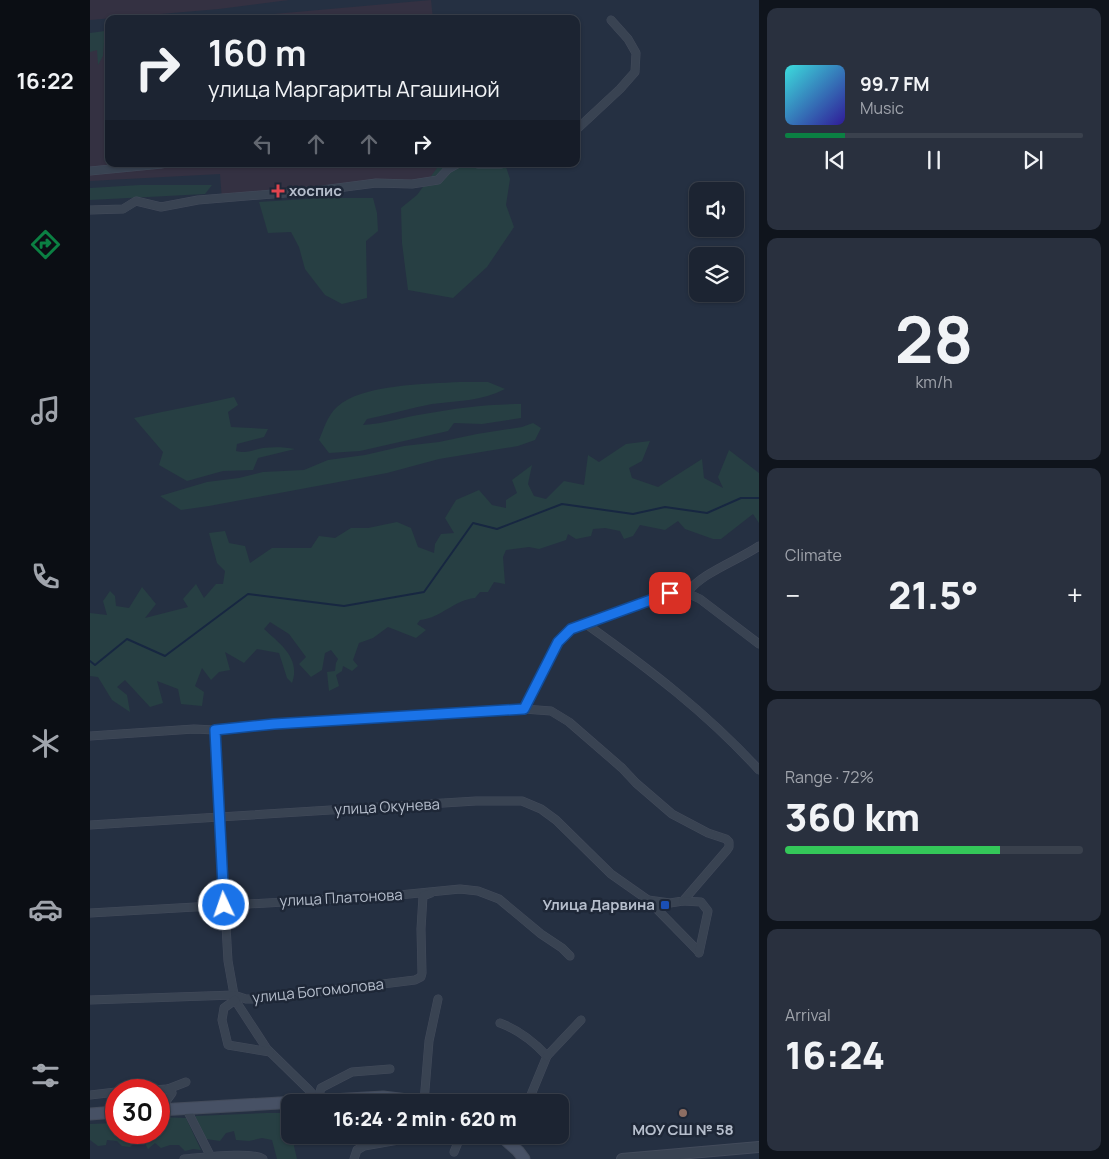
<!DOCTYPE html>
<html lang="en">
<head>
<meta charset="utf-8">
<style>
  :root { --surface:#1c2432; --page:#29303e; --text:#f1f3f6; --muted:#a0a4ac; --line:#3a414d; --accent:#0b8043 }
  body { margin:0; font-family:Manrope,sans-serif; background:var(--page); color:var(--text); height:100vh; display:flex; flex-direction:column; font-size:19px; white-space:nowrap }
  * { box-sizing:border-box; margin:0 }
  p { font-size:16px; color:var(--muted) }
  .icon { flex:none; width:28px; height:28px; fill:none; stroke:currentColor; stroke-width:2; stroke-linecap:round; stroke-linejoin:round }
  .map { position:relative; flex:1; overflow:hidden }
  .sheet { display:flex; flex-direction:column; gap:8px; padding:8px; background:#0f141c; width:350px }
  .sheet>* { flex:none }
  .top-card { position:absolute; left:15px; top:15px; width:475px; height:152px; border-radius:10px; box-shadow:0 1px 4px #0004,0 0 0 1px var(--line); background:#1c2432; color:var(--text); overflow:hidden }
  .tools { position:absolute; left:599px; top:182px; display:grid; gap:10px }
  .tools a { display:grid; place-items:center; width:55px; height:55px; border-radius:10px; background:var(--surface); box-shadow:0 1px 4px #0004,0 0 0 1px var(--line); font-size:25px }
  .speed { position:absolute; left:15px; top:1079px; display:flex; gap:10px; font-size:25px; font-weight:700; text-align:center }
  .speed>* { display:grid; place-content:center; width:65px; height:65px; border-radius:50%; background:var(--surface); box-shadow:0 1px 4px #0004,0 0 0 1px var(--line); line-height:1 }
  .speed .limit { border:8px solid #d22; background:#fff; color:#111 }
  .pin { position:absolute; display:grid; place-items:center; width:42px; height:42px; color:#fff; margin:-21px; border-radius:10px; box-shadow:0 2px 8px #0006 }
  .me { position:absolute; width:55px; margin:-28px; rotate:357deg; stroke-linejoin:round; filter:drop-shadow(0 0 4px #0008) }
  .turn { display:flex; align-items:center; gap:18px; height:105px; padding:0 20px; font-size:22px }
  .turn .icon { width:65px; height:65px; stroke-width:2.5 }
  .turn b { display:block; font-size:35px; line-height:42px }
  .lanes { display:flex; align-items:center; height:48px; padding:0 20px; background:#0003; justify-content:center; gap:25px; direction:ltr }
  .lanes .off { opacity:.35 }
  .big { font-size:38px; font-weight:800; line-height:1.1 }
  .sheet .card { flex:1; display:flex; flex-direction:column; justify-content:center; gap:8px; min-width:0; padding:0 18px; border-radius:10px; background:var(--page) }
  .sheet .dial { align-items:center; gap:0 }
  .dial b { font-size:65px; line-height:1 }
  .song { display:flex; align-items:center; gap:15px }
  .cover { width:60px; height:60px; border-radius:8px; background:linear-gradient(135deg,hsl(180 70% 55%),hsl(250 70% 35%)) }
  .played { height:5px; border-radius:2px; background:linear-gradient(90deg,var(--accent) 20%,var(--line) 20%) }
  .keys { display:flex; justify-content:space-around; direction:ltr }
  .heat { display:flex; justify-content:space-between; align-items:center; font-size:28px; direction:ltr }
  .charge { height:8px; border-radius:4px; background:linear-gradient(90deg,#34c759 72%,var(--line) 0) }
  .trip { position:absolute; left:191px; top:1094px; width:288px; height:50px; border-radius:10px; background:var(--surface); box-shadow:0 1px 4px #0004,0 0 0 1px var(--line); font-weight:800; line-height:50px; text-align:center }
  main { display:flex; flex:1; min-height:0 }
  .menu { display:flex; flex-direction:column; width:90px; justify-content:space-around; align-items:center; background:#0b0e14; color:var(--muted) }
  .menu .icon { width:35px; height:35px }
  .menu .active { color:var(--accent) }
  .menu b { font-size:22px; color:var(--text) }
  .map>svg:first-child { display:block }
</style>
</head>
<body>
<main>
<nav class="menu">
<b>16:22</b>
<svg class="icon active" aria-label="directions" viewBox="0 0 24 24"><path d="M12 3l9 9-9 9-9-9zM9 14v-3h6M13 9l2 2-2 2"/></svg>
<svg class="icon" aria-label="music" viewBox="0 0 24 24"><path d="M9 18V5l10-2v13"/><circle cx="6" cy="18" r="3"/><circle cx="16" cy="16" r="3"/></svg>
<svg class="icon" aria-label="phone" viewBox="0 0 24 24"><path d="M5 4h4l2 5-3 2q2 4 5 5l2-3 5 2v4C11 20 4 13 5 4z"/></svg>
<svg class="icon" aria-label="climate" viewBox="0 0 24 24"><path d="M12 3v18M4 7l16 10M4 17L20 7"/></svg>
<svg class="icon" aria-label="car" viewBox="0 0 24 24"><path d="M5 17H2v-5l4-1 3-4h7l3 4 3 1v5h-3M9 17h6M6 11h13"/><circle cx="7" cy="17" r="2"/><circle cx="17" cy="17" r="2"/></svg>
<svg class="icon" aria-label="filters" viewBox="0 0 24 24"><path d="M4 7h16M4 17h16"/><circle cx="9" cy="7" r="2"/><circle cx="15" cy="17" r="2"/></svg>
</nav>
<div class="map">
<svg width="669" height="1159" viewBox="0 0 669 1159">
  <rect width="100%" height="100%" fill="#253042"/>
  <g fill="#343142">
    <path d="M0,0H199L129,9L0,20Z"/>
    <path d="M341,0L343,19H127Z"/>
    <path d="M19,34V164H354L355,181L132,201L130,174L0,181V36Z"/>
  </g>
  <g fill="#273f43">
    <path d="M15,31L13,56L8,65L7,50L0,52V33Z"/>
    <path d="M350,164H415L420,179L416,205L424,227L397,267L363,298L318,290L312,243L311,208L327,195Z"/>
    <path d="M50,185H122L115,194L0,200V188Z"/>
    <path d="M232,198H283L287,213L288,231L276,241L277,298L252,304L235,295L215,269L209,247L201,232L178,233L169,202Z"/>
    <path d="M370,382H398L415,389C392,401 367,401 342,404C320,408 298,415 277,419L273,425C294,424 314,417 334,414C366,408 399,404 431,404V418L392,424L364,423L358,431L270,451L239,453L229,440C234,429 237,416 247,407C271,384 337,384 370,382Z"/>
    <path d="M144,397L148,405L138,412L141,427L178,429L174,437L147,444L146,451C157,454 163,450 173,448C184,447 194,447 205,449L168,458L163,470L133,471L97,481L69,465L73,452L44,418C78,410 111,405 144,397Z"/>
    <path d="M443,423L451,428L445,440L428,446L349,459L297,473L119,506L91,510L70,496L117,482L149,478L173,472L214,470L238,460L275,455L314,446L349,442L387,434L432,427Z"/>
    <path d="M560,441L552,461L539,468L542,478L568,487L612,459L614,478L633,488L628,477L639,450L669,473V523L663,514L631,539H623L595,529L588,521L575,530L550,525L543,536L534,539L530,531L515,528L503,529L501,536L486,539L478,534L476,540L449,549L439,547L416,550L413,557L415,584L404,582L398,592H390L385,598C364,600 351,618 330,620L327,624L336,630L326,638L298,627L283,638L269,643L263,660L268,666L262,671L253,666L252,671L246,675L249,686L239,691L237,672L245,671L246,663L248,659L241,650L235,653L232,670L221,677L209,664L216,657L199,634L180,622L174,629C190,644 211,658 202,683L197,678L189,653L167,649L154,663L135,652L140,670L129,672L121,680L112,668L105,686L114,692L112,706L91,704L88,689L67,681L73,703L60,707L35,680L27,687L37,695L40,712L22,700L8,677L0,676V613L17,615L13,601L20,591L25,596L26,606L39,608L52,587L66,604L55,618L98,607L93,599L106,584L114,598L126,584H133L135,571L127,563L119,533L135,531L139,543L155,546L160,563L182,548H221L229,536L245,538L261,528H278L307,522L321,528L328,547L344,553L345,544L351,534L364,533L355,518L366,500L389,490L402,505L416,508V500L427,493L422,480L442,465L438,484L444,496L456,499L474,481L494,485L498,455L509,462L536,444Z"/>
    <path d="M177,1113H200V1135H247L222,1142L204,1138V1146L207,1159H187L182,1140L172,1138L159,1141L146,1140L144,1131L136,1133L130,1141L116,1139L105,1116Z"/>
    <path d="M69,1117L96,1118L111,1150L103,1149L95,1151L89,1145H80L71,1148L65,1143L58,1149L49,1133L69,1132Z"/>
    <path d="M26,1123V1132L41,1133L44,1136L45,1142L40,1147L32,1146L27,1141L17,1140L16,1145L8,1146L0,1140V1124Z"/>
  </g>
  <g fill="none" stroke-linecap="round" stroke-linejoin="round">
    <path stroke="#172741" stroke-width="2" d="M0,661L5,665L37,639L75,656L158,594L254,606L334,592L383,523L407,529L472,504L543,514L575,507L617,513L651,498H669"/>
    <g stroke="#434b5b" stroke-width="9">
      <g id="minor">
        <path d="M486,130L530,89L545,72L546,53L538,39L521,20"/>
        <path d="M388,164H411"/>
        <path d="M0,171L72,164"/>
        <path d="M0,210L33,209L46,201L71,207L108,200L232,190L286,183L322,184L348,180L358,169L367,164"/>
        <path d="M597,593C611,573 647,561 669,546"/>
        <path d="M496,624C558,668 617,713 669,770"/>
        <path d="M434,709L468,642L481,629L580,593H597L610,599L669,644"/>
        <path d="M125,730L138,961L145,1000L177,1049L219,1090L228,1100"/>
        <path d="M0,736L104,729L125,730L184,724L434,709L461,711L479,722L532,768L546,783L582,814L618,833L636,839L639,842V847L637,850L593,901L580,903L558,900"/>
        <path d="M0,825L386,801H432L451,809L466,820L521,874L558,900L609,952"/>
        <path d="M593,901L611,902L618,911L609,953"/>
        <path d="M0,913L299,896L370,889L388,891L409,899L451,934L472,948L480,956"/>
        <path d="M0,1000L144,995L156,999H171L325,980L331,977L332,973L331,929L333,896L341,893"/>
        <path d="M145,1000L134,1008L132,1020L138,1045L180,1052"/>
        <path d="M410,1023C429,1030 444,1042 457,1056L438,1102"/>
        <path d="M457,1056L491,1020"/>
        <path d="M61,1090L78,1089"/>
        <path d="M0,1095L26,1092"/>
        <path d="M228,1100L231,1088L262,1072L300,1069"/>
        <path d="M334,1102L339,1041L348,999"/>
        <path d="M96,1108L121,1157"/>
        <path d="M75,1109L74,1104L82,1093L78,1089L96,1082"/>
        <path d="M364,1152L369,1140L379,1135"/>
        <path d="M94,1159C109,1158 163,1151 173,1159"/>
        <path d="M264,1159L267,1150L274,1146L337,1135"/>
      </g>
    </g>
    <g stroke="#434b5b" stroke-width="12">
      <path id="tertiary" d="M532,1159L669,1147"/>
    </g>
    <g stroke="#434b5b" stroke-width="13">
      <g id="secondary">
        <path d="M69,1110L293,1097L334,1102"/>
        <path d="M0,1114L26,1112"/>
        <path d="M410,1135L428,1151L434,1159"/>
      </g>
    </g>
    <use href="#minor" stroke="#394352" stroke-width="8"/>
    <use href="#tertiary" stroke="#394352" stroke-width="10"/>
    <use href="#secondary" stroke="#475165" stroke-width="11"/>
  </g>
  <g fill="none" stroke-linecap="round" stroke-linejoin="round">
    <g stroke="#114b97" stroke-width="12">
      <path id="route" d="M134,905L125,730L184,724L434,709L468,642L481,629L580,593"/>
    </g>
    <use href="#route" stroke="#1a73e8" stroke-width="9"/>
  </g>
  <path fill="#e0444e" stroke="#1e2737" stroke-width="2" d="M185.5 183.5h5v5h5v5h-5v5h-5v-5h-5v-5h5z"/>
  <rect fill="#1a4fb4" stroke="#1e2737" stroke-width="2" x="570" y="900" width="10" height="10" rx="2.5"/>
  <circle fill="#8d6e63" stroke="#1e2737" stroke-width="2" cx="593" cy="1113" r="5"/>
  <g text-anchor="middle" stroke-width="5" stroke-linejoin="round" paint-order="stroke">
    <g font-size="15" font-weight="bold" fill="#b6becc" stroke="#1e2737" text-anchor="start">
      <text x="199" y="196">хоспис</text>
      <text x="565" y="910" text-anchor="end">Улица Дарвина</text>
      <text x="593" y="1135" text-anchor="middle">МОУ СШ № 58</text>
    </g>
    <g font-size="15" fill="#b6becc" stroke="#1e2737">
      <text transform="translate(297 807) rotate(-3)" y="5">улица Окунева</text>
      <text transform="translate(251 898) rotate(-3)" y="5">улица Платонова</text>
      <text transform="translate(228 991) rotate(-6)" y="5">улица Богомолова</text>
    </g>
  </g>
</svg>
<div class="tools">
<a><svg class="icon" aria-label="sound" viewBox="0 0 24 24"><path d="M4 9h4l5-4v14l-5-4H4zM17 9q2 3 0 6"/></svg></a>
<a><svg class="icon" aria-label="layers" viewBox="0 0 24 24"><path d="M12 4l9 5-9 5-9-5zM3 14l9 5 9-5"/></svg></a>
</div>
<div class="speed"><div class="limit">30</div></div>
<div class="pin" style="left:580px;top:593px;background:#d93025"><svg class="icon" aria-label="arrive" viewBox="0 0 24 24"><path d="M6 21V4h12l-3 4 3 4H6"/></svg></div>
<svg class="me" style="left:134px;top:905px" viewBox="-20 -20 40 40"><circle r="17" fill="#1a73e8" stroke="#fff" stroke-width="3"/><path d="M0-11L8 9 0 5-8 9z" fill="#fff"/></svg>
<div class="trip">16:24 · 2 min · 620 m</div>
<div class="top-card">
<div class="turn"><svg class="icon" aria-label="right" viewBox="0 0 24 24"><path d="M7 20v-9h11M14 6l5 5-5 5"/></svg><div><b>160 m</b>улица Маргариты Агашиной</div></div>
<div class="lanes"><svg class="icon off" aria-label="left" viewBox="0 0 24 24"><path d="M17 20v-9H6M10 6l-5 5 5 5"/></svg><svg class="icon off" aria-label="ahead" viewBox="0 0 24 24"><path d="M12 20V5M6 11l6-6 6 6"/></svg><svg class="icon off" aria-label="ahead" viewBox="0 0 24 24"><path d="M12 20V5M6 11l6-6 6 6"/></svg><svg class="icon" aria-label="right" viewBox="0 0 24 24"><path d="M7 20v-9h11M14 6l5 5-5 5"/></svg></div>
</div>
</div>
<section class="sheet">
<div class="card">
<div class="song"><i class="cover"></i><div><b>99.7 FM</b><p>Music</p></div></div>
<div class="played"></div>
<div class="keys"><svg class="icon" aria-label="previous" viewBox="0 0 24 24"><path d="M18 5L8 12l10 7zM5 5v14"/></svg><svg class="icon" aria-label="pause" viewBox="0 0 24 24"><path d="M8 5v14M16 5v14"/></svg><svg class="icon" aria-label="next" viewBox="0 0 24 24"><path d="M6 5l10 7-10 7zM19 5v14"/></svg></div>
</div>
<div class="card dial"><b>28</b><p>km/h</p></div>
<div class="card"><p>Climate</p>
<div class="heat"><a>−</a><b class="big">21.5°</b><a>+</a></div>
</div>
<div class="card"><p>Range · 72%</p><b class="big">360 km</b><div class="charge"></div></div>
<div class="card"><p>Arrival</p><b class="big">16:24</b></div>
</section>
</main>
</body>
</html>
